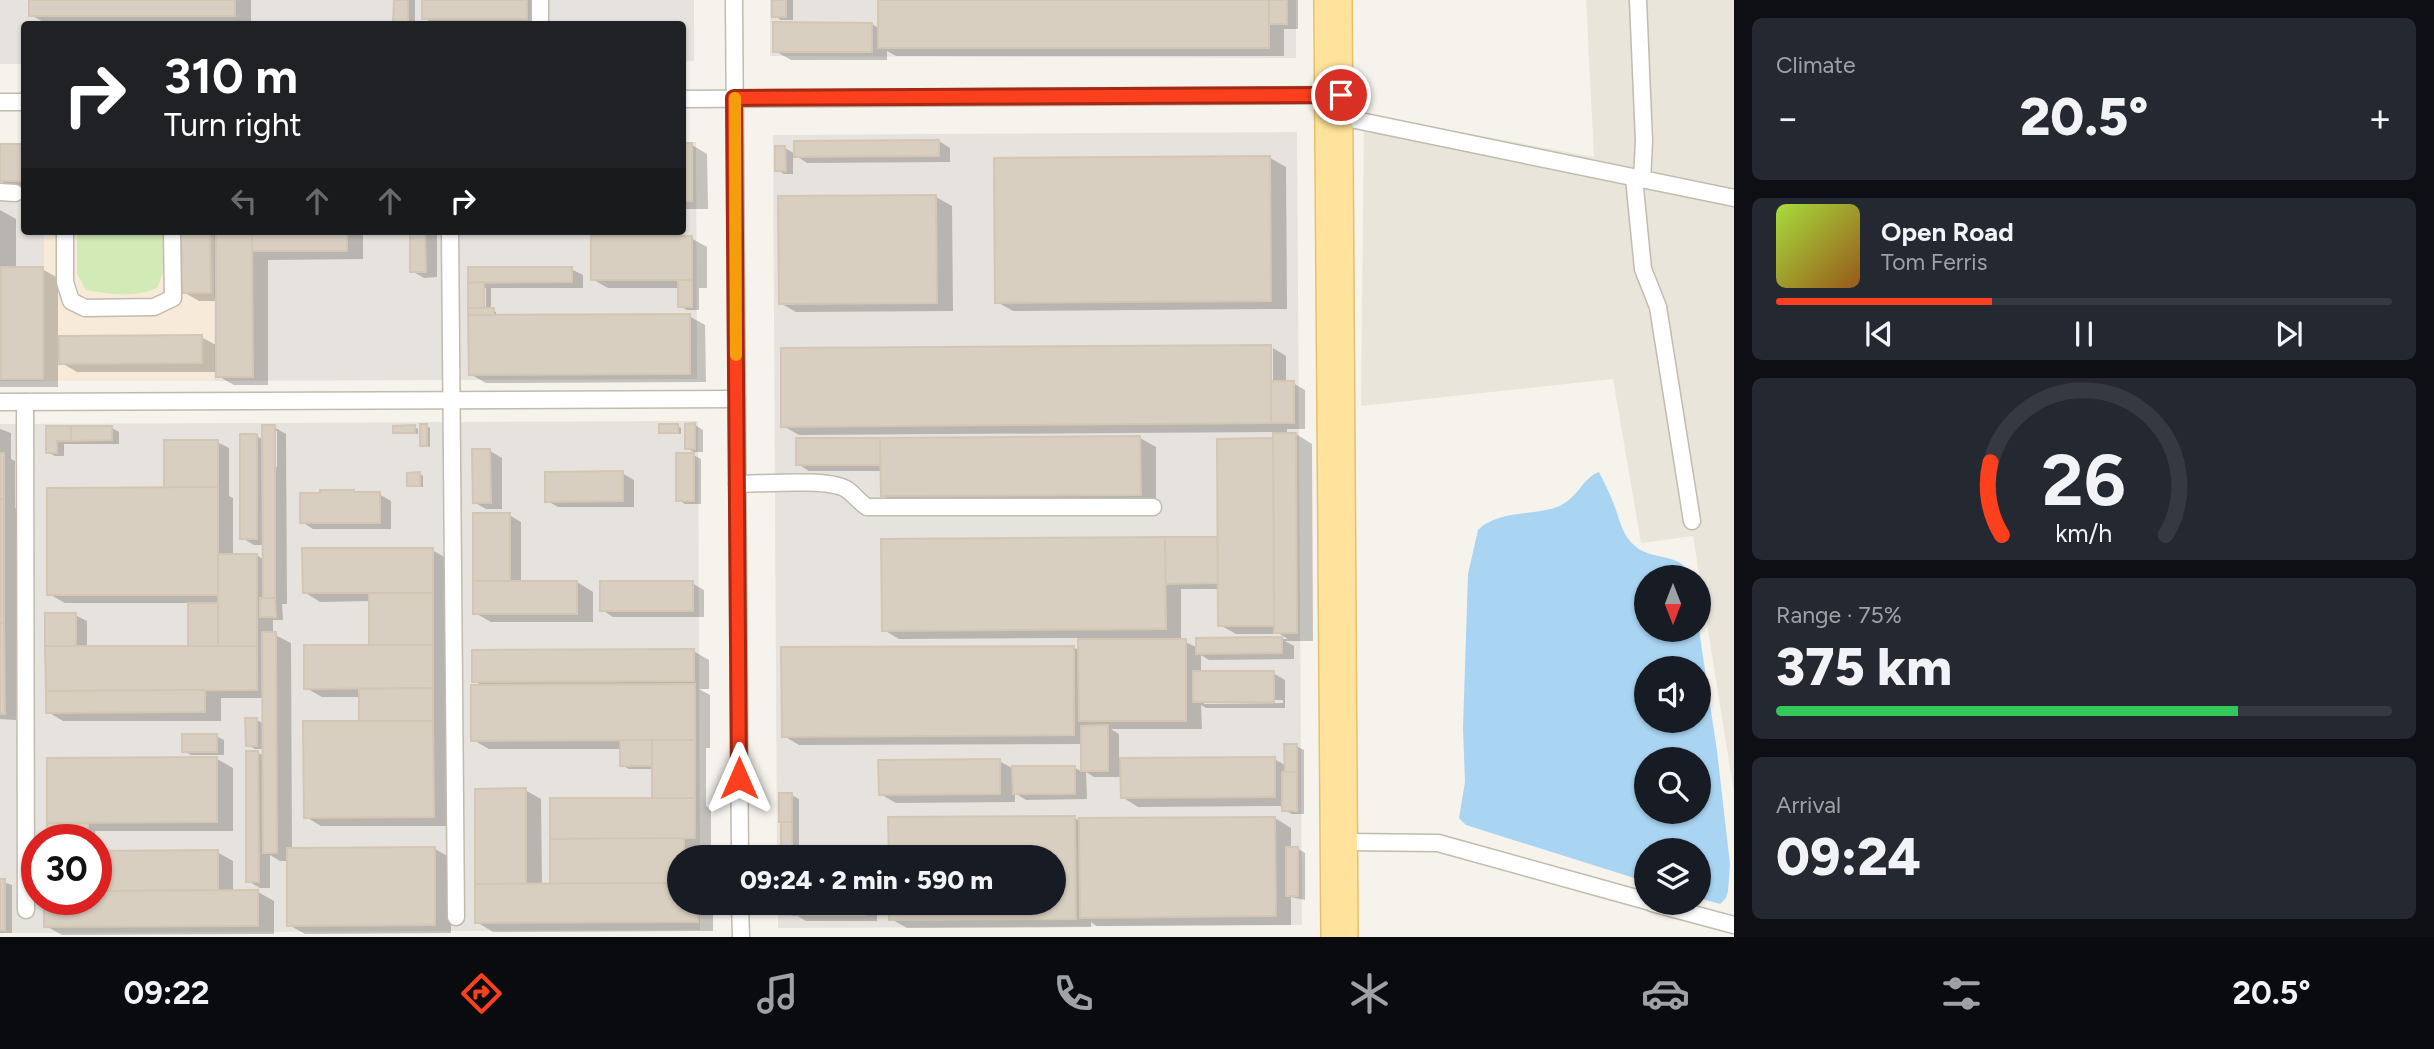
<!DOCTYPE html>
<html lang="en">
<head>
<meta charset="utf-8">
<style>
  :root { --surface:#171b24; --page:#242831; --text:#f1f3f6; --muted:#9ea1a6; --line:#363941; --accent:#fc3f1d }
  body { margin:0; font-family:Figtree,sans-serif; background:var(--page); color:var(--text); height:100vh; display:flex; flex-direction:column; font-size:26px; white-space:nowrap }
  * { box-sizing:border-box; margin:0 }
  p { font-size:23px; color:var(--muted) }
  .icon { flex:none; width:38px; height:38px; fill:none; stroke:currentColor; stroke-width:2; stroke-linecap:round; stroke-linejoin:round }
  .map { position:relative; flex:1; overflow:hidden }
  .drawer { display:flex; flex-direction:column; gap:18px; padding:18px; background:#0d0f14; width:700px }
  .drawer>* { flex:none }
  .guide { position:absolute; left:21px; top:21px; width:665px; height:214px; border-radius:7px; box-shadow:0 2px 5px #0004; background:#202124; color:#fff; overflow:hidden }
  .needle { width:46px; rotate:180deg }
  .buttons { position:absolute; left:1634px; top:565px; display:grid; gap:14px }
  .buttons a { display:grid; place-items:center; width:77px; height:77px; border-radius:50%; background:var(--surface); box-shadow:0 2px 5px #0004; font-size:35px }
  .speed { position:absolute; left:21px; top:824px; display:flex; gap:14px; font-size:35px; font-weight:700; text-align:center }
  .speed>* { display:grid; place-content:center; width:91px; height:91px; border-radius:50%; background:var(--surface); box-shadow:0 2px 5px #0004; line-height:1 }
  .speed .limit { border:10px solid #d22; background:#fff; color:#111 }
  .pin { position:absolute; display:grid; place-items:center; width:60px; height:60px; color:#fff; margin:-30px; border:4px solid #fff; border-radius:50%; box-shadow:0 2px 7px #0007 }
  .me { position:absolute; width:77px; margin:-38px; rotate:0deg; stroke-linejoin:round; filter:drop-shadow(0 0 5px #0008) }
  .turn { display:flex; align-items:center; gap:24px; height:147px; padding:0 28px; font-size:32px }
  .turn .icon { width:91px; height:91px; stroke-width:2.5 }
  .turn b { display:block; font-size:49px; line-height:60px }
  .lanes { display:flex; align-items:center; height:66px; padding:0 28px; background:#0003; justify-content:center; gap:35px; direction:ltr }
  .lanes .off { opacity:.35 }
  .big { font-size:52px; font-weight:800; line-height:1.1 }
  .drawer .card { flex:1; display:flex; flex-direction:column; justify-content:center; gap:10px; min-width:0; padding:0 24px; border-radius:10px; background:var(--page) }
  .drawer .dial { align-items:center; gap:0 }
  .dial svg { height:182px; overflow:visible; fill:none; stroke:var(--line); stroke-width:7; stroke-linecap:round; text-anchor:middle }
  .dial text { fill:var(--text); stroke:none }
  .song { display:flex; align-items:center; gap:21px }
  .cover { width:84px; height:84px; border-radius:10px; background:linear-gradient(135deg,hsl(80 70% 55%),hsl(30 70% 35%)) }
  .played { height:7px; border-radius:4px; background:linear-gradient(90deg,var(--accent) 35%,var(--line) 35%) }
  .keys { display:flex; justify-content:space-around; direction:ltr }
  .heat { display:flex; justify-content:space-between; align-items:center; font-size:38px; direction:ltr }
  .charge { height:10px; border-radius:5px; background:linear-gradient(90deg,#34c759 75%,var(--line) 0) }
  .trip { position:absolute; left:667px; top:845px; width:399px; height:70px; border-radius:35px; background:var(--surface); box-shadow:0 2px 5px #0004; font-weight:800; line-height:70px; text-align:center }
  .tabs { display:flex; height:112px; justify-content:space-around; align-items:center; background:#090b0e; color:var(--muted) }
  .tabs .icon { width:49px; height:49px }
  .tabs .on { color:var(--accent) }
  .tabs b { font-size:32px; color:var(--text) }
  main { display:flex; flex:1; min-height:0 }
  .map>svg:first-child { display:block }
</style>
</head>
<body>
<main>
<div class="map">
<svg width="1734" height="937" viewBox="0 0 1734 937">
  <rect width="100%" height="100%" fill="#f6f3ec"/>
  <path fill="#eae5da" d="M1586,0H1734V793L1693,536L1641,543L1613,379L1361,406L1364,114L1594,157Z"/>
  <rect fill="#f7ead8" x="44" y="231" width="170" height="150"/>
  <g fill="#e6e2dd" fill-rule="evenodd">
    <path d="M0,0H694V61H683L682,24H24V64H0Z"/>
    <path d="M770,0H1296V58L770,56Z"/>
    <path d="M1297,132L1302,925L778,928V903H1054V858L777,857L773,135Z"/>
    <path d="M683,142H696L697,379L214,381V231H682Z"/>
    <path d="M0,144H24V231H44V381H0Z"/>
    <path d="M698,421L700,857L679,858V903H700V930L0,933V424ZM37,840H96V900H37Z"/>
  </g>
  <path fill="#d2eab5" d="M77,231H163V273L157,288C134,298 110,294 86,290L77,274Z"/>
  <path fill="#a9d4f2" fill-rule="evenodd" d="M1599,472C1604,482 1609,492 1613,502C1620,519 1621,534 1635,546C1653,562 1682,551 1691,577L1647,578V630H1699L1717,751L1730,864L1728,891L1726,898L1720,904L1699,898V850H1647V882L1466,825L1459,818L1465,782L1463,728L1468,574L1478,530C1498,510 1532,516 1557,507C1579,498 1582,478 1599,472ZM1647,668H1699V721H1647ZM1647,760H1699V812H1647Z"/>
  <g fill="#0003" fill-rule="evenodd">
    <path d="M31,0H251V24H47L31,15Z"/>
    <rect x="395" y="0" width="20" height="24"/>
    <path d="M424,0H532L538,24H434L424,18Z"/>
    <path d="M774,0H793V20H781L774,16Z"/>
    <path d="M880,0H1298V29H1284V56H896L887,51V60H791L775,51L872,24L880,29Z"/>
    <path d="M939,141L950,148V162L807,163L793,154V174H784L777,170L785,148L795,154Z"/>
    <path d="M682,145H692L707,154L708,209H682Z"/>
    <path d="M0,146H24V187H11L0,181Z"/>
    <path d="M1270,158L1286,167L1287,309L1013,311L997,302Z"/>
    <path d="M936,197L952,206L953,311L796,312L780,303Z"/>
    <path d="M0,210L16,219V269H42L58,278V337H201L218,346V301H199L183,292V231H363V259L268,260V385H234L218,376V372H77L58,361V387H0V342H3V316H0Z"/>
    <path d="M412,231H437V277L424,278L412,271Z"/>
    <path d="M691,238L707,247V288H699V310H687L680,306V288H608L592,279Z"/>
    <path d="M571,269L583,275V288H491V310L496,312V317L689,316L705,325L706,382L486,383L470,374V284ZM483,288H486V317H483Z"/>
    <path d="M1273,348L1286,356V383H1293L1305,390V429H1287V434H1296L1312,444L1313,641H1285L1294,646V659L1209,660L1201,655V673H1273L1285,680V708H1206L1201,705L1202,729H1111L1119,734V760L1274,759L1285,765L1296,746L1304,750V814H1292L1284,810V806L1138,807L1122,797V777H1094L1086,772L1087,799L1026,800L1015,793V802L896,803L880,794L999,761L1012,768H1075L1083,772V744L799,745L784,736L1073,647L1080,651V638L899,639L884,630L1219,540L1218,441L1275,440V432L799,435L783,426L1273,383ZM1181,589H1219L1220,625L1236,634H1280L1288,639L1198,640V648L1181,640ZM1204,700H1283V703L1204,704Z"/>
    <path d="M686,425H695L703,430V452H694L686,448Z"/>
    <path d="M426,426L430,428V447L422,445Z"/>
    <path d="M677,426L681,428V434L661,432Z"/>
    <path d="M274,427L286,434L287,604H282L283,620H273V634L291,643L292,849H435L451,858V933L305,934L289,925V861H280L270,855V888H260L248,881L258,753L264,756V749H255L247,745L257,720L264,724V698H221V721H63L48,712L75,615L87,621V648H190L189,603H65L49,594L217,442L229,448V496L233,498V556L257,555L264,560V545H254L242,538L256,436L264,440ZM273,431H277V467H273Z"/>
    <path d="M415,427L418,429V434L395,432Z"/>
    <path d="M47,428H112L119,432V444H64V456H55L47,452Z"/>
    <path d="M0,429L11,433V459L15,461V508L19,510L20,631H16V720L0,719Z"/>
    <path d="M1140,438L1156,447V503L898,504L882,495V471H809L798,464L797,440Z"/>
    <path d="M490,451L502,458V509H486L474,502Z"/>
    <path d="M693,455L701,459V504H685L678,500Z"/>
    <path d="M622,473L634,480V507H558L547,501Z"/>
    <path d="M420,474L423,476V487L409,485Z"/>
    <path d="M354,491L359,494H379L391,501V529H313L302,522Z"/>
    <path d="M509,515L521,522V583L577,582L593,592V622H491L475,613Z"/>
    <path d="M432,550L448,559L449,696H445V729L449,732V826H321L306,817L365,723L361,697H322L306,688L371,647V601L320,602L304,592Z"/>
    <path d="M692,583L704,590V617H613L602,610Z"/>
    <path d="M693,651L709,660V689H699L710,695V748H706V806L711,809V846H699V858H679V903H713V931L493,932L477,922L525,790L541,799L542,886H552L654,800L653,769H629L621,765V749H489L473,740L485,687L474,681Z"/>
    <path d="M216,736L224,740V755H191L184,751Z"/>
    <path d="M49,759H217L233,768V831H95V840H49Z"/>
    <path d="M792,795L799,799V858H783Z"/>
    <path d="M1074,818L1081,821L1275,818L1291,828V848H1297L1305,853V900L1291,897V925L1097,926L1091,922V927L907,928L891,919V903H1054V858Z"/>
    <path d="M217,852L233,861V892H258L274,901V934L62,935L46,926V900H96V853Z"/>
    <path d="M0,867V881L12,885V933H0V936Z"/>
    <path d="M794,903H877V921H806L794,914Z"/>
  </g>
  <g fill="#d8cfc1" stroke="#d3c7b4" stroke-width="2">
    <rect x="29" y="0" width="206" height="16"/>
    <path d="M394,0H408V24H393Z"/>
    <rect x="422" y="0" width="105" height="19"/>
    <rect x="772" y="0" width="14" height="17"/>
    <rect x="878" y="0" width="391" height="48"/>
    <rect x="1269" y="0" width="18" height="24"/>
    <path d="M773,22L872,23V52H773Z"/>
    <path d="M939,140V156L794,157V141Z"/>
    <rect x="682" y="143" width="10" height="58"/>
    <rect x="0" y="144" width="24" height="37"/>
    <path d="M775,146H785L786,171H775Z"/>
    <path d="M1270,156L1271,301L995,303L994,158Z"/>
    <path d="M936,195L937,303L779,304L778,196Z"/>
    <path d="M181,231H210L211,293H182Z"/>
    <path d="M216,231H252L253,377H216Z"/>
    <rect x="252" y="231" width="95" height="20"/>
    <path d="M410,231H425L426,272H410Z"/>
    <rect x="591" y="236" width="101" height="44"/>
    <rect x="1" y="267" width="42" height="112"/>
    <path d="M468,267H572V282L468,283Z"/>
    <rect x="678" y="280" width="14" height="27"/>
    <path d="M484,282V308H468V283Z"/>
    <rect x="468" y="308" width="26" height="7"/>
    <path d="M690,314V374L469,375L468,315Z"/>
    <path d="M202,335V363L59,364V336Z"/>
    <path d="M1271,345V423L781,427V348Z"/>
    <rect x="1271" y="381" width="23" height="42"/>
    <path d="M695,423V449H685V424Z"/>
    <rect x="420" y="424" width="7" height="22"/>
    <rect x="659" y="424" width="19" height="9"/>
    <path d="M262,425H275V598H263Z"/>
    <path d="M415,425V433H393V426Z"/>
    <path d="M46,426H71V441H57V453H46Z"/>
    <path d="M71,426H112V440L71,441Z"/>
    <path d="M1273,433H1296L1297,633H1274Z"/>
    <rect x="240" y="434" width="17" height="105"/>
    <path d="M1140,436L1141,495L881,496L880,438Z"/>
    <rect x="796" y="438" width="84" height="27"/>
    <path d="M1273,438L1274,626H1218L1217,439Z"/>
    <path d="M164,440H218V487L164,488Z"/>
    <path d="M472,449H490L491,503H473Z"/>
    <rect x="0" y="453" width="4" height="46"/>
    <rect x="676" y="453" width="18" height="48"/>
    <path d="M623,471V501L545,502V472Z"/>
    <path d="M420,472V486H407V473Z"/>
    <path d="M218,487V595H47V488Z"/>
    <path d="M320,490H354V492H380V523H300V493H320Z"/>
    <rect x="0" y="499" width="4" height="124"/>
    <rect x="473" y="513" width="37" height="68"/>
    <path d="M1165,537H1217L1218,583L1165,584Z"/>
    <path d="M1165,537L1166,629L882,631L881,539Z"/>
    <path d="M302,548H433V593H303Z"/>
    <rect x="218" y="554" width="39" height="92"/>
    <rect x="473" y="581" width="104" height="33"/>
    <rect x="600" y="581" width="93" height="30"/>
    <rect x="369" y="593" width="64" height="52"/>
    <path d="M260,598H275L276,617H260Z"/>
    <rect x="188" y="603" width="30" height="43"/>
    <rect x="45" y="613" width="31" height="33"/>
    <path d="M0,623H4L5,714H0Z"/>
    <path d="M262,632H276L277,853H263Z"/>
    <path d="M1282,637V653L1196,654V638Z"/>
    <path d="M1078,639H1186V721H1079Z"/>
    <path d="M304,645H433V688L304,689Z"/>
    <path d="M45,646H257V690L46,691Z"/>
    <path d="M1074,646V735L782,737L781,647Z"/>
    <path d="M694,649V681L472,682V650Z"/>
    <rect x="1193" y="671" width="81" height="31"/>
    <path d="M695,684V740L471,741V685Z"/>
    <path d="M433,688V721H359V689Z"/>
    <path d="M205,690V712L46,713V691Z"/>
    <path d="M245,718H257V746H246Z"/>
    <path d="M303,721H433L434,817L304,818Z"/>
    <path d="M1108,725V771H1081V726Z"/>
    <rect x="182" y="734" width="35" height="18"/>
    <rect x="620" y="740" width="32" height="26"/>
    <rect x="652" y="740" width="43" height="58"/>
    <path d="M1284,744H1297V772H1285Z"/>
    <path d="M246,751H258L259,882H246Z"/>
    <path d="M217,757V822L47,823V758Z"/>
    <path d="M1275,757V797L1121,798L1120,758Z"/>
    <path d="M1000,759V794L879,795L878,760Z"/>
    <path d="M1012,766H1075V794H1013Z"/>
    <rect x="1282" y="772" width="15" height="39"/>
    <path d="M526,788V884H475V789Z"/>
    <rect x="779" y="793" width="13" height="29"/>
    <path d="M550,798H695V838L550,839Z"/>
    <path d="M1075,816L1076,919L889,920V903H1054V858H889L888,817Z"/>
    <path d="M1275,817L1276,916L1080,918L1079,818Z"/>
    <rect x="781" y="822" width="11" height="36"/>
    <rect x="47" y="823" width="41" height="17"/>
    <path d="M684,838V858H679V883L550,884V839Z"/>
    <path d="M435,847V925L287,926V848Z"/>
    <rect x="1286" y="847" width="12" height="49"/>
    <path d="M218,850V890L96,891V851Z"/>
    <rect x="0" y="879" width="5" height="51"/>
    <path d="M679,883V903H698V922L475,923V884Z"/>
    <path d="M258,890V926L44,927V900H96V891Z"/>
    <rect x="793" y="903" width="73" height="12"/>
  </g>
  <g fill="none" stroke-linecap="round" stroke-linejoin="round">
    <g stroke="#c2bbae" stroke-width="19">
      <g id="minor">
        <path d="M734,0L740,858"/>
        <path d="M1638,0L1644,141L1642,180"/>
        <path d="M540,24V0"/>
        <path d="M682,99L1335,95"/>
        <path d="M0,102H24"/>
        <path d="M1341,117L1734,198"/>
        <path d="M1634,178L1643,269L1658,307L1692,521"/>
        <path d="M0,192L15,193"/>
        <path d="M65,231V282L71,301L85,308L154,307L173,298L172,231"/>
        <path d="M450,231L456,917"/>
        <path d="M0,402L737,399"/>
        <path d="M25,402L26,910"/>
        <path d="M737,484C762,484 828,478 846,489C853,493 859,502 867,507H1153"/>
        <path d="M1346,842L1438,843L1647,901"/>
        <path d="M740,903L741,937"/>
        <path d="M1652,903L1734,925"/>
      </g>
    </g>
    <g stroke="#e6c16a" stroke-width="24">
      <g id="major">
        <path d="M1325,0L1332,937"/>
        <path d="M1341,0L1347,937"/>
      </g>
    </g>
    <use href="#minor" stroke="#fff" stroke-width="16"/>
    <use href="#major" stroke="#ffe39c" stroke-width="21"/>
  </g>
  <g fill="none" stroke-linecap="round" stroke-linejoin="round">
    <g stroke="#a42913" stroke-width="18">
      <path id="route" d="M739,778L734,98L1341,95"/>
    </g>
    <use href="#route" stroke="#fc3f1d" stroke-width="12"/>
    <path stroke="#f59e0b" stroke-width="12" d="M735,98L736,355"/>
  </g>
</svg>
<div class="buttons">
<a><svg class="needle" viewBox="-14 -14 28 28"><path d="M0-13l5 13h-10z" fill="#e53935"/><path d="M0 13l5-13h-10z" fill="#9ea1a6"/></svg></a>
<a><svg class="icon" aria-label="sound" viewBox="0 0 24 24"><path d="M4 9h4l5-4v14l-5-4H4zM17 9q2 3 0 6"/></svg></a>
<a><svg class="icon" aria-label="search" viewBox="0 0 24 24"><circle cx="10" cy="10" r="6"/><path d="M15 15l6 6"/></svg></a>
<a><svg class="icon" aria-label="layers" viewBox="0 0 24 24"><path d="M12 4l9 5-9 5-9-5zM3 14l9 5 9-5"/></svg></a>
</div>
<div class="speed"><div class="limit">30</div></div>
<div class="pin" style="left:1341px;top:95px;background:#d93025"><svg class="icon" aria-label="arrive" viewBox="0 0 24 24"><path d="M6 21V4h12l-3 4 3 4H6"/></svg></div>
<svg class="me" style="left:739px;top:778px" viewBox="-20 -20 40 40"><path d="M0-17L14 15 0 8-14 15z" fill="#fc3f1d" stroke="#fff" stroke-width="4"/></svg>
<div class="trip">09:24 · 2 min · 590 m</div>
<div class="guide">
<div class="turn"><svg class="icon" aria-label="right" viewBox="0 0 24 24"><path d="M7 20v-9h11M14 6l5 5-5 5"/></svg><div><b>310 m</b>Turn right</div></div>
<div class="lanes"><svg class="icon off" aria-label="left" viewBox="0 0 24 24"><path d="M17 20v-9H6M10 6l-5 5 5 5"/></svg><svg class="icon off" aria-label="ahead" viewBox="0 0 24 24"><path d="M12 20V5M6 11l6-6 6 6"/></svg><svg class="icon off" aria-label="ahead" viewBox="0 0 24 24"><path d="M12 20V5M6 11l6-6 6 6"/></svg><svg class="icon" aria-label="right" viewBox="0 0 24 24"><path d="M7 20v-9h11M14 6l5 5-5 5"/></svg></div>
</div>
</div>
<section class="drawer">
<div class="card"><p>Climate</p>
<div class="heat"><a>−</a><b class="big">20.5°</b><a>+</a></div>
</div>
<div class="card">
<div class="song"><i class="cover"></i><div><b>Open Road</b><p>Tom Ferris</p></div></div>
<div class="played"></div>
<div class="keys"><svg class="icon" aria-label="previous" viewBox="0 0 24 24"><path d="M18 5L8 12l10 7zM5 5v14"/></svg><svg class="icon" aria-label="pause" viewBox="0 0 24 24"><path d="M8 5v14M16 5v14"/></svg><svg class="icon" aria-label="next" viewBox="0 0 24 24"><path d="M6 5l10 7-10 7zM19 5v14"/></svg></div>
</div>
<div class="card dial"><svg viewBox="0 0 100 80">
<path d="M14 69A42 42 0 1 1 86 69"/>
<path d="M14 69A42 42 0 0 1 9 37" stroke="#fc3f1d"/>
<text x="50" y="56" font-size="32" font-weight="700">26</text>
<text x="50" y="72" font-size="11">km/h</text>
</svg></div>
<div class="card"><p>Range · 75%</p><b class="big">375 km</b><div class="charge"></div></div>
<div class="card"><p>Arrival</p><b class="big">09:24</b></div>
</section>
</main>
<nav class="tabs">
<b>09:22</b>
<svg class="icon on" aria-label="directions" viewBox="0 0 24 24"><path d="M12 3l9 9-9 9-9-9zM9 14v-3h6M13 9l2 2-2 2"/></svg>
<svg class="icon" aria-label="music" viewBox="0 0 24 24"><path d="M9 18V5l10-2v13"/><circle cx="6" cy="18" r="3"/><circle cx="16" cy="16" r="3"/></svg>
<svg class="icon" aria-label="phone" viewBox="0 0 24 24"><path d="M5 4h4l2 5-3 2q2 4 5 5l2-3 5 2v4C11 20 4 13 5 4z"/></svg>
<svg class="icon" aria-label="climate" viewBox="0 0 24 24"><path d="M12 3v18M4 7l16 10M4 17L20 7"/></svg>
<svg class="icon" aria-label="car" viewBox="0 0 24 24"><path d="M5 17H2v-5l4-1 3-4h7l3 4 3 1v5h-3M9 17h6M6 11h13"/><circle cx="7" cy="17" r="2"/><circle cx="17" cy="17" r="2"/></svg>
<svg class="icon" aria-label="filters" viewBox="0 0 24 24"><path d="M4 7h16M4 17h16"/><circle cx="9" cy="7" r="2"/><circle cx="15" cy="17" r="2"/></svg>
<b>20.5°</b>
</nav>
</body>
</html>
